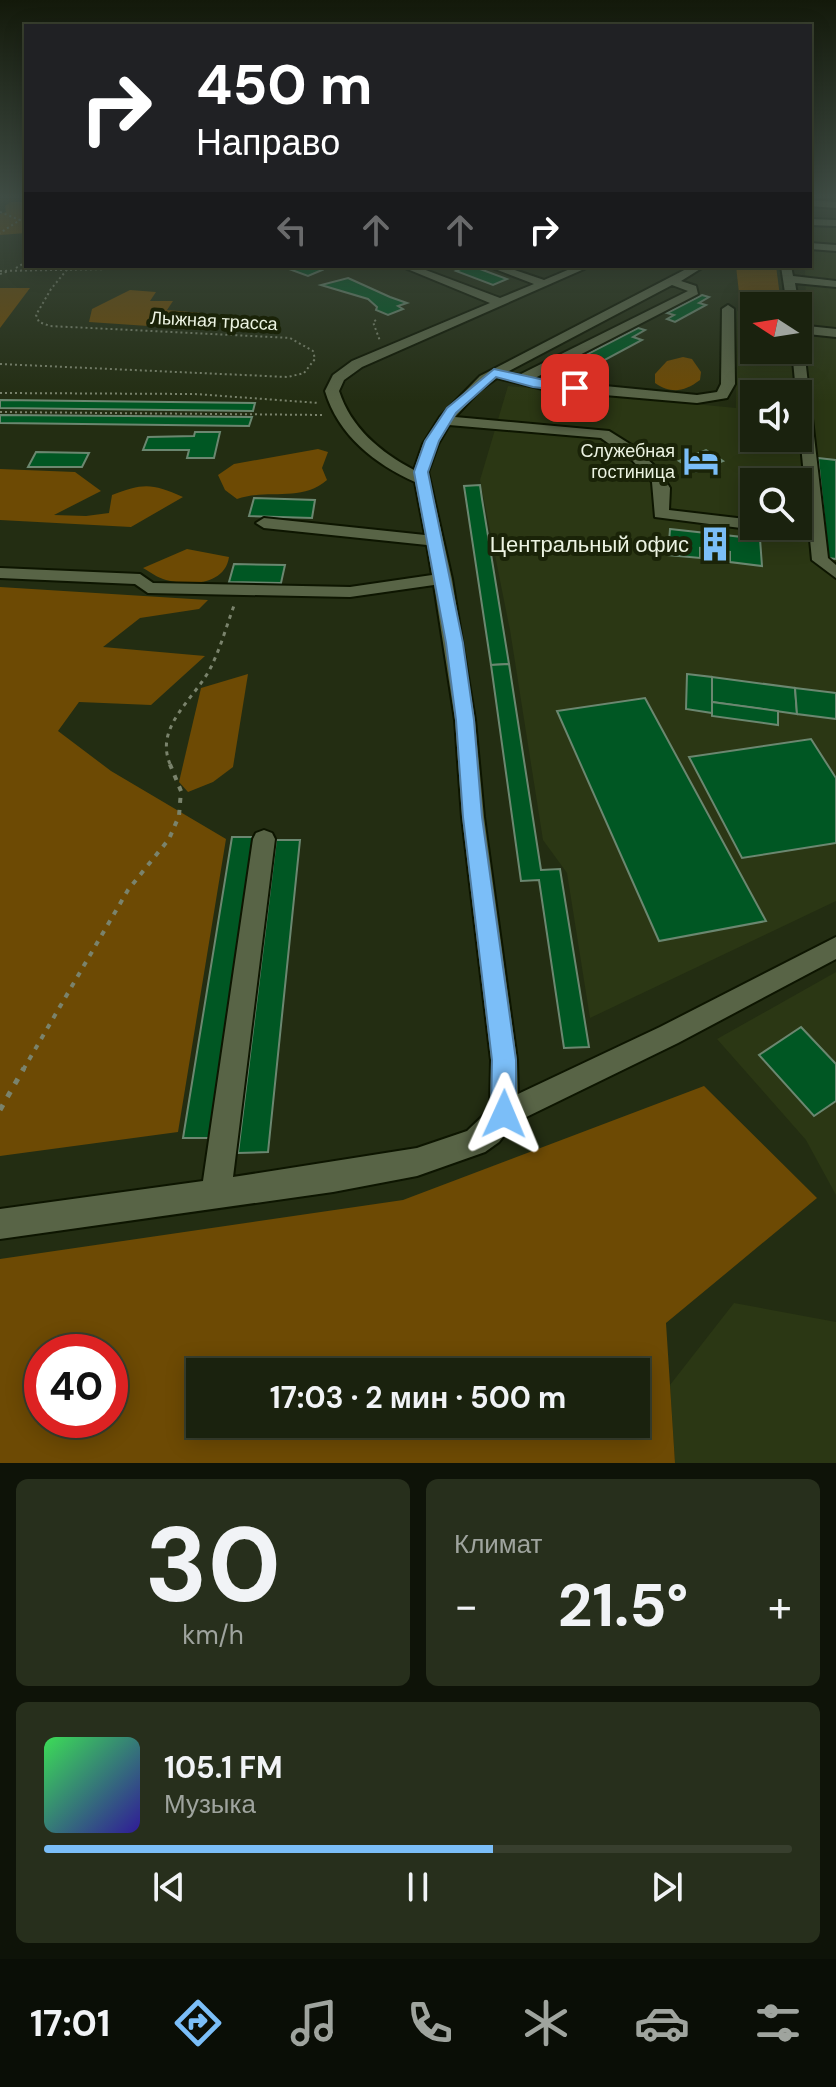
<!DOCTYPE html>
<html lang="ru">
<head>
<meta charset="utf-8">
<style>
  :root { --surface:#1a220e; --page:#272f1c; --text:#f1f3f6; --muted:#9fa49e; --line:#383f2e; --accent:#7bbef8 }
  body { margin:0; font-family:"DM Sans",sans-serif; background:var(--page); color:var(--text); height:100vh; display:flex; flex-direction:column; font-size:30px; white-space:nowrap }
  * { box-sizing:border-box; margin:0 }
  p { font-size:26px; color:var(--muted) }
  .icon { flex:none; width:44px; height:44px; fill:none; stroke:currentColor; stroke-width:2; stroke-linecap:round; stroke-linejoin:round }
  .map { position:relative; height:1463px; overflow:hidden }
  .drawer { display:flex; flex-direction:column; gap:16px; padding:16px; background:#0e1308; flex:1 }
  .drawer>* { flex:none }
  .top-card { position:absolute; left:24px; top:24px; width:788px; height:244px; border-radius:0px; box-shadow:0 4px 20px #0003,0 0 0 2px var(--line); background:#202124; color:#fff; overflow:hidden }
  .needle { width:52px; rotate:282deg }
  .tools { position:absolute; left:740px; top:292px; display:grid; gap:16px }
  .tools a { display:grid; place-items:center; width:72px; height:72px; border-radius:0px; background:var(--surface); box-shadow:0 4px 20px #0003,0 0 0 2px var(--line); font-size:40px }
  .speed { position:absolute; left:24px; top:1334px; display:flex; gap:16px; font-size:40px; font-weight:700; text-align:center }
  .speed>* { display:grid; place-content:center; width:104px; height:104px; border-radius:50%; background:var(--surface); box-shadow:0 4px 20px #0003,0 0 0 2px var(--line); line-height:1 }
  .speed .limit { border:12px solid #d22; background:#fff; color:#111 }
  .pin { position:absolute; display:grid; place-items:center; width:68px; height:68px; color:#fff; margin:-34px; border-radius:16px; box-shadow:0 4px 12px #0006 }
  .me { position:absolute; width:88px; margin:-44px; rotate:1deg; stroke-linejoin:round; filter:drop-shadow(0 0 6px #0008) }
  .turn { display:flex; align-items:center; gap:28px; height:168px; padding:0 40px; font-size:36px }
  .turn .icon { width:104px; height:104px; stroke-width:2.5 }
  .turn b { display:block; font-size:56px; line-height:68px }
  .lanes { display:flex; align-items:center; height:76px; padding:0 40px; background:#0003; justify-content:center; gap:40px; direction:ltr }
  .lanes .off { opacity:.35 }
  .big { font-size:60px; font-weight:700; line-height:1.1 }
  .drawer .card { flex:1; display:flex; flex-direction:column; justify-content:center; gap:12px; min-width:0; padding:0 28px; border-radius:12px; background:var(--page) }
  .drawer .dial { align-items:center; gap:0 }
  .dial b { font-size:104px; line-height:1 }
  .song { display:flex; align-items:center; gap:24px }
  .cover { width:96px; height:96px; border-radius:12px; background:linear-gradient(135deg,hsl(130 70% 55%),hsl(250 70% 35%)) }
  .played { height:8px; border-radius:4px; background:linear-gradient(90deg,var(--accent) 60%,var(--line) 60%) }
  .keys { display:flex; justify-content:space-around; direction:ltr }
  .heat { display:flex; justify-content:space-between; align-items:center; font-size:44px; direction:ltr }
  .drawer .tiles { flex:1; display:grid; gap:16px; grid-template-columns:1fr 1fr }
  .card:last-child { grid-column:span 2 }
  .trip { position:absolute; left:186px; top:1358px; width:464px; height:80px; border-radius:0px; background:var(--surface); box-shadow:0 4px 20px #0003,0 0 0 2px var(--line); font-weight:700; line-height:80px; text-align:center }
  .tab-bar { display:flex; height:128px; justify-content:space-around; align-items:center; background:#0a0e06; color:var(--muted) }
  .tab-bar .icon { width:56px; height:56px }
  .tab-bar .current { color:var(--accent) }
  .tab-bar b { font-size:36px; color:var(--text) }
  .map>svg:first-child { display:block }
</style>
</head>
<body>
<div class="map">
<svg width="836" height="1463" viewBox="0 0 836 1463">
  <rect width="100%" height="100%" fill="#232d12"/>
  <g fill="#2b3714" fill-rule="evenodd">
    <path d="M810,227L836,228V901L590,1018L567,873L543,840L510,630L480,480L508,386L736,408L737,311L754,312V350H798V306H755V302L806,306L805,266H810ZM754,394H798V438H754ZM754,482H798V526H754Z"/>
    <path d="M836,972V1195L806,1140L717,1039Z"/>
    <path d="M734,1303L836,1322V1463H675L670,1385Z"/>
  </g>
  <g fill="#6d4a04" fill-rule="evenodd">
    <path d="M11,202H24L26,205V233L0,235V214L6,212L5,206Z"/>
    <path d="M736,266H776L780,296L739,293Z"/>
    <path d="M0,288H30L0,328Z"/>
    <path d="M130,290L156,292L150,301H173L167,310L201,313L213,318L217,325L148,326L89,322L92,309Z"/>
    <path d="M683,357L692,359L701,372L700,380C684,392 671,394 655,383V374L667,361Z"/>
    <path d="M318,449L328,452L322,468L327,480C300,503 268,488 237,499L225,490L218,475L234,464Z"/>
    <path d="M0,469L75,472L101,491L54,515L86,516L109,513L112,495C143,483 152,483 183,497L131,527L0,520Z"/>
    <path d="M187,549L229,557C225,585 190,586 166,580C158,578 150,572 143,568Z"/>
    <path d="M0,587L208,600L199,609L140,618L103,647L205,656L151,705L79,702L58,731L111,771L226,839L178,1132L0,1156Z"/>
    <path d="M248,674L233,767L213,782L188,792L179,782L201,688Z"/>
    <path d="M704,1086L817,1198L666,1323L675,1463H0V1259L403,1200ZM42,1352H110V1420H42ZM200,1372H636V1424H200Z"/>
  </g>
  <g fill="#005723" stroke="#6b8770" stroke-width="2">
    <path d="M281,266H315L322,270L308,276Z"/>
    <path d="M467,266H472L507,279L493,285L456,271Z"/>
    <path d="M348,278L390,297L407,303L398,306L403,309L388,315L376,310L377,307L368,299L321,285Z"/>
    <path d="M702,295L709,297L699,303L706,305L675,322L667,319L674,315L667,313Z"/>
    <path d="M638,328L645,330L633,337L642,340L560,384L543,377Z"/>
    <path d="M0,400L255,403L253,411L0,408Z"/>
    <path d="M0,415L252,417L249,426L0,423Z"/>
    <path d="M195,432H220L214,458H187L189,450H143L148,437L194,436Z"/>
    <path d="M706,450L723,461L696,472L679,461Z"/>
    <path d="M36,452L89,453L82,467H28Z"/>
    <path d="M818,458L836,460V559L828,558Z"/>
    <path d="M480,485L482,499L509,664L491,665L464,486Z"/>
    <path d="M254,498L315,500L312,518L249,516Z"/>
    <path d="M670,529L760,539L762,566L730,562V552L700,548V558L668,555Z"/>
    <path d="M234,564L285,565L281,583L229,582Z"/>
    <path d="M509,664L541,870L560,869L589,1047L564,1048L539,880L521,881L491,665Z"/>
    <path d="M687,674L712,677V713L686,709Z"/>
    <path d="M712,677L795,688L797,714L712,702Z"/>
    <path d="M795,688L836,693V719L797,714Z"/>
    <path d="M645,698L766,921L659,941L557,711Z"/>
    <path d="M712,702L778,711V725L712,716Z"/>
    <path d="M811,739L836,778V843L742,858L689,757Z"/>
    <path d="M232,837H254L210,1138H183Z"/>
    <path d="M276,840H300L268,1152L238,1153Z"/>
    <path d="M801,1027L836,1064V1101L814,1116L759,1055Z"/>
  </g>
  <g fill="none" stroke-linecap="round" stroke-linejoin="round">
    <g stroke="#0d1500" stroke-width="4">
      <g id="minor">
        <path d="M810,200L836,202V208L810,206Z"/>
        <path d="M810,219L836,220V226L810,225Z"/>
        <path d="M810,243L836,245V251L810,249Z"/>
        <path d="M400,266H415L500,298L534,284L487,266H503L544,280L577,266H591L362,367L344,380L339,391C351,428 380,452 414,470L423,444L440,417L480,376L692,266H705L681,281L696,286L698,294L533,379L697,395L717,392L721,384L722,309L728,305L734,309L735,384L727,398L697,403L547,390L497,378L479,391L455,417L609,431L633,446L659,470L670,488L669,510L754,520V526L788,528L780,533L655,517L652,482L632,460L601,438L449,425L438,444L428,472L452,579L475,720L484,817L517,1060L518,1094L660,1027L836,937V959L678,1043L514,1123L499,1142L485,1152L417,1176L333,1192L0,1239V1209L203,1181L253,839L256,833L264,830L272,833L275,839L233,1177L417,1148L467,1131L490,1109L491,1060L462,817L455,720L434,585L350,597L148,593L135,584L0,578V568L140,574L153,583L350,587L432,575L427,545L264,528L256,523L264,518L425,535L415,482C375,464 338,435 325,391L333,375L352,361L490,303ZM672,285L688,291L519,375L507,372Z"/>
        <path d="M781,266H791L793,276L836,281V287L795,283L799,306H787Z"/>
        <path d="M798,325L836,329V337L798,333Z"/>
        <path d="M798,345L804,349L828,558L836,565V578L812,560L792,350H798Z"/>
      </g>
    </g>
    <g stroke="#7a836c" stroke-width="2" stroke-dasharray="2 3" stroke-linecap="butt">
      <path d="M0,212L20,220L0,233"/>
      <path d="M16,268L26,262"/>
      <path d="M0,271L222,267"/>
      <path d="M0,274L9,271"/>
      <path d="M376,320L373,322L380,341"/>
      <path d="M0,364L288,377L304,373L315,359L313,351L290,338L50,326L39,322L36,315L51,289L70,266"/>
      <path d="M0,393L195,394L319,403"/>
      <path d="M0,412L325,415"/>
    </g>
    <path stroke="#7a836c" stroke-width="3" stroke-dasharray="4 5" stroke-linecap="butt" d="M170,764C154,726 195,699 211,667C221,647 227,624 235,603"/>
    <path stroke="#7a836c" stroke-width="4" stroke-dasharray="5 7" stroke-linecap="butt" d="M23,1070L128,890L169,839L179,816L181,791L169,762"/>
    <path stroke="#7a836c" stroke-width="5" stroke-dasharray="6 9" stroke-linecap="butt" d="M0,1110L24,1068"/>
    <use href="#minor" fill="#586446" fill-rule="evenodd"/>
  </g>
  <linearGradient id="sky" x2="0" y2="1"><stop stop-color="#13190a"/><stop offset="0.49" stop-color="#3f4c44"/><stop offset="1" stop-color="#3f4c44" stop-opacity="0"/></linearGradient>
  <rect width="836" height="402" fill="url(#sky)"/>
  <path fill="#7bbef8" stroke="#507ca1" stroke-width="2" d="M494,369L581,388L575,392L533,387L496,377L456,413L439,441L428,472L463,643L474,720L482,817L516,1060V1114L513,1123L504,1126L495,1123L491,1114L492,1060L463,817L456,720L446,643L414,472L425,441L447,408Z"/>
  <defs>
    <g id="hotel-bare" transform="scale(2.76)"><path d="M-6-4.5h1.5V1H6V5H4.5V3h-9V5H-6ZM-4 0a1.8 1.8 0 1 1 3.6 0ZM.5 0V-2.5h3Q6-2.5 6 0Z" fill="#7bbef8" stroke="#1a2308" stroke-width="2.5" paint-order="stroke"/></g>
    <g id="building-bare" transform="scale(2.76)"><path d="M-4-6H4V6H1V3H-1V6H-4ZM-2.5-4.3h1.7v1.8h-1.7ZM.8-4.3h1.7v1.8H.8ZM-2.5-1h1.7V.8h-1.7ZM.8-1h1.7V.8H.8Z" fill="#7bbef8" stroke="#1a2308" stroke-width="2.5" paint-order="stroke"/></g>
  </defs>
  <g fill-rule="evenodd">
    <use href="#hotel-bare" x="701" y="461"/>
    <use href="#building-bare" x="715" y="544"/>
  </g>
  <g text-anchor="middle" stroke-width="8" stroke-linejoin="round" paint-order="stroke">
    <g font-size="18" fill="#ecf3e2" stroke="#1a2308">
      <text transform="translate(214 321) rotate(3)" y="6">Лыжная трасса</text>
    </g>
    <g font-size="18" fill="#ecf3e2" stroke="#1a2308" text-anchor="end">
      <text x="675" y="457">Служебная<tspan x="675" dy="21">гостиница</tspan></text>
    </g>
    <g font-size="22" fill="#ecf3e2" stroke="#1a2308" text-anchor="end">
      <text x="689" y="552">Центральный офис</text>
    </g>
  </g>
</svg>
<div class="tools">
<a><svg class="needle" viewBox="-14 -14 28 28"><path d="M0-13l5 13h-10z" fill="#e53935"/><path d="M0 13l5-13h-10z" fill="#9fa49e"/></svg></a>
<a><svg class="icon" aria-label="sound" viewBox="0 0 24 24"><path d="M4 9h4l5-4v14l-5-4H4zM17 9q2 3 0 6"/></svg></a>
<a><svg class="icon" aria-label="search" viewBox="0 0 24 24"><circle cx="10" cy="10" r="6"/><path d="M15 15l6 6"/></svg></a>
</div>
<div class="speed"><div class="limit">40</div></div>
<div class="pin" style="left:575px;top:388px;background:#d93025"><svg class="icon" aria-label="arrive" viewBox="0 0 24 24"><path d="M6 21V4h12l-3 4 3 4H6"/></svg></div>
<svg class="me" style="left:504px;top:1114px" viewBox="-20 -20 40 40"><path d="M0-17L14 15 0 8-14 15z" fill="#7bbef8" stroke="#fff" stroke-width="4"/></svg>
<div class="trip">17:03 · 2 мин · 500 m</div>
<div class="top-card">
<div class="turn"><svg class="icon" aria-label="right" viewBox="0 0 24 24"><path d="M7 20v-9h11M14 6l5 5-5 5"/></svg><div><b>450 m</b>Направо</div></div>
<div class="lanes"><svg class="icon off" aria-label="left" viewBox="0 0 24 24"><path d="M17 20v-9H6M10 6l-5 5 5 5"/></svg><svg class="icon off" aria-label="ahead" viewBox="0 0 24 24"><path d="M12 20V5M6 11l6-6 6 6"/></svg><svg class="icon off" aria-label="ahead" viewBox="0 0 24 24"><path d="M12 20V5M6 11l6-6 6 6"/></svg><svg class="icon" aria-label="right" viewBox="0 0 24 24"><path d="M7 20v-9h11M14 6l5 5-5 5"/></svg></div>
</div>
</div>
<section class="drawer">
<div class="tiles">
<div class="card dial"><b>30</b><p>km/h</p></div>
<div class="card"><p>Климат</p>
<div class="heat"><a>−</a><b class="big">21.5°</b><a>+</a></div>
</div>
<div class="card">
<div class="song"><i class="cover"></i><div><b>105.1 FM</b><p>Музыка</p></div></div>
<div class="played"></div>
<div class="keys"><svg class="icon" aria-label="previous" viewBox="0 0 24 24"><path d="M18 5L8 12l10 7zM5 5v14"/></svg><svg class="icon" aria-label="pause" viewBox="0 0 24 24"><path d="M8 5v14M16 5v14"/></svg><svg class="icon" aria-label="next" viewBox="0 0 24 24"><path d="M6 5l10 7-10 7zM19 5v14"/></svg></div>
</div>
</div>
</section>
<nav class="tab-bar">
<b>17:01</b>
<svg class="icon current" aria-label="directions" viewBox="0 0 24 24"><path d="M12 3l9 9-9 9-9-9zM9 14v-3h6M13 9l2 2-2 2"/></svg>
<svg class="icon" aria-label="music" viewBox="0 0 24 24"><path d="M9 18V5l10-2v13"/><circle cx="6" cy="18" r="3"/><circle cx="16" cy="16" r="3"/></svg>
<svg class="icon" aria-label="phone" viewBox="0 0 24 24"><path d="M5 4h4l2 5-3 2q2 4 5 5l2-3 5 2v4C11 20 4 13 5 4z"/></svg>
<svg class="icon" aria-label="climate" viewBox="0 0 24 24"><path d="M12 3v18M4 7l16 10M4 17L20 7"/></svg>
<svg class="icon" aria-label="car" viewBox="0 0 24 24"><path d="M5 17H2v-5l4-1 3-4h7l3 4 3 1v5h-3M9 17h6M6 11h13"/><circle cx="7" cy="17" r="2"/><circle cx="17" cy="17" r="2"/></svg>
<svg class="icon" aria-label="filters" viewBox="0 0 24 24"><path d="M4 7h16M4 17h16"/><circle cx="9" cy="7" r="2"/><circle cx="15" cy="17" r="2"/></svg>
</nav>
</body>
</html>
